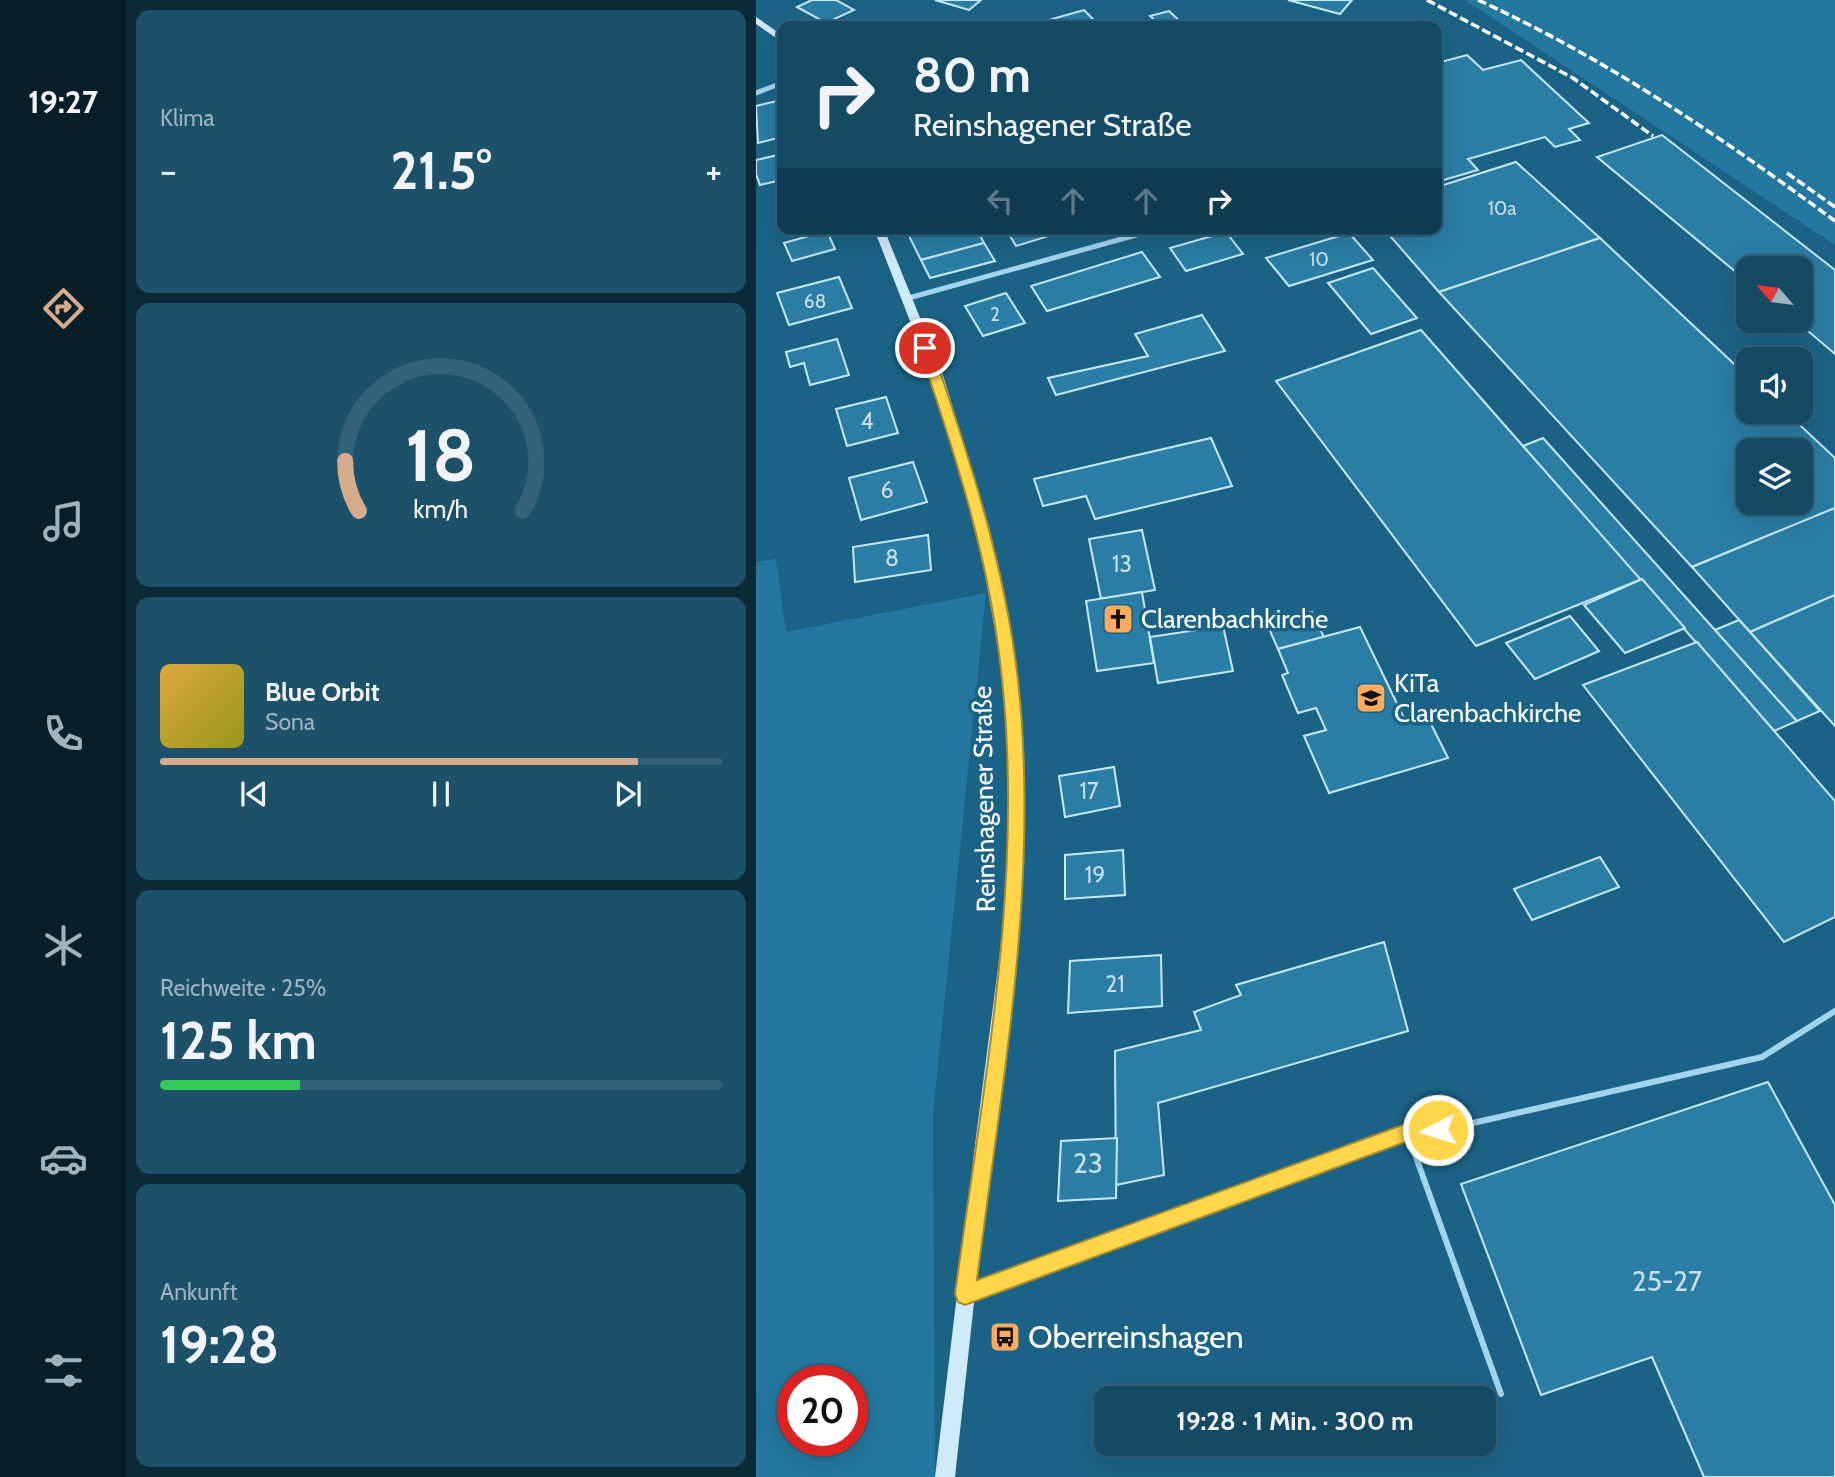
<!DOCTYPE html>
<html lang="de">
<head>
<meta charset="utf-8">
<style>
  :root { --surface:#144a64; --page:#1d516a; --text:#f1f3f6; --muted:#9db3bf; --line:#336278; --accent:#d6ab8b }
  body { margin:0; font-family:Cabin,sans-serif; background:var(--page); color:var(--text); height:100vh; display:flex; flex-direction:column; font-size:26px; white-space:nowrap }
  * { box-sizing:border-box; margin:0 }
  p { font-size:23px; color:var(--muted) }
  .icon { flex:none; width:38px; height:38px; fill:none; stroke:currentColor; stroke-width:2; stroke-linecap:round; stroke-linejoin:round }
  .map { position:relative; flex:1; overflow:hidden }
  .drawer { display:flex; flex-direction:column; gap:10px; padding:10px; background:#0b2937; width:630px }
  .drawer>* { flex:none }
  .hud { position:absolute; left:21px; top:21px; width:665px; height:214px; border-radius:14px; box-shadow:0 7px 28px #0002,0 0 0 2px var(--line); background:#144a64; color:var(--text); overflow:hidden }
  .needle { width:46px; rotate:298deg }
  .controls { position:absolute; left:980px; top:256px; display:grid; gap:14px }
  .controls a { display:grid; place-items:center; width:77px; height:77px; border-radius:14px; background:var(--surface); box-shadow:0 7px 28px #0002,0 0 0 2px var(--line); font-size:35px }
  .speed { position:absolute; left:21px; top:1365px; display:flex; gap:14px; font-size:35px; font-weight:700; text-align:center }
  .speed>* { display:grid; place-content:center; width:91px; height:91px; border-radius:50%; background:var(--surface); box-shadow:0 7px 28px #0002,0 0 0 2px var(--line); line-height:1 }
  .speed .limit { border:10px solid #d22; background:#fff; color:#111 }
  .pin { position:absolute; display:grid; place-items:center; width:60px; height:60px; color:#fff; margin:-30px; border:4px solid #fff; border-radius:50%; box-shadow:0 2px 7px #0007 }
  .me { position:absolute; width:77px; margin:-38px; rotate:265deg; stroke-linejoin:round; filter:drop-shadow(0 0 5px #0008) }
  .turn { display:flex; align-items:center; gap:24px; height:147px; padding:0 21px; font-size:32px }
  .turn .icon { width:91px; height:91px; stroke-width:2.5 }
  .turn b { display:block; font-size:49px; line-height:60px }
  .lanes { display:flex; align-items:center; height:66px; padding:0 21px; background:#0003; justify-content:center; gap:35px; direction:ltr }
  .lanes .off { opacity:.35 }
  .big { font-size:52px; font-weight:700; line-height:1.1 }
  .drawer .card { flex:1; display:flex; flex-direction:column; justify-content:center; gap:10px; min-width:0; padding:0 24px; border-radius:14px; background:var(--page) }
  .drawer .dial { align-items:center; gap:0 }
  .dial svg { height:182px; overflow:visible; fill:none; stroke:var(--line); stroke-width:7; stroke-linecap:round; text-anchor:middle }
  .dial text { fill:var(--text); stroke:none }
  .song { display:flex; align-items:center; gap:21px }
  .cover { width:84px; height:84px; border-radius:10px; background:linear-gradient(135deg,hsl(40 70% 55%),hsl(60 70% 35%)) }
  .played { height:7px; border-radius:4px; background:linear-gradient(90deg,var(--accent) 85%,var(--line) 85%) }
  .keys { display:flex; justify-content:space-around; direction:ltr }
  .heat { display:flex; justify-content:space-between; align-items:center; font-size:38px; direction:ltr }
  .charge { height:10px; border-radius:5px; background:linear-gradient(90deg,#34c759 25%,var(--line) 0) }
  .trip { position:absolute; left:338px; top:1386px; width:402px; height:70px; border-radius:14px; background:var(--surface); box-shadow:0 7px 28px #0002,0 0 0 2px var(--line); font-weight:700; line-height:70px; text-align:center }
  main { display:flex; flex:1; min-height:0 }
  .tabs { display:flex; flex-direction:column; width:126px; justify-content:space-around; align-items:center; background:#081e28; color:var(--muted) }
  .tabs .icon { width:49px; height:49px }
  .tabs .selected { color:var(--accent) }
  .tabs b { font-size:32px; color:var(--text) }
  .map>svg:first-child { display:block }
</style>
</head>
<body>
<main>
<nav class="tabs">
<b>19:27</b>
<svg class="icon selected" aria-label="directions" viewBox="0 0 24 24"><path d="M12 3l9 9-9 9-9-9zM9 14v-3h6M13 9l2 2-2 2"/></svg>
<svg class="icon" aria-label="music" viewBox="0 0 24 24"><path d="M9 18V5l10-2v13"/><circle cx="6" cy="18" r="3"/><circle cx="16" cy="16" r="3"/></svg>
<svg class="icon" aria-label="phone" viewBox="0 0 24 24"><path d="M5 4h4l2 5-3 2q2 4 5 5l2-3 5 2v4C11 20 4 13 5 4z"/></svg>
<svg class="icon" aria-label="climate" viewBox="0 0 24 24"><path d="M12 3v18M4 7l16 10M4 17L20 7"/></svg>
<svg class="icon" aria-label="car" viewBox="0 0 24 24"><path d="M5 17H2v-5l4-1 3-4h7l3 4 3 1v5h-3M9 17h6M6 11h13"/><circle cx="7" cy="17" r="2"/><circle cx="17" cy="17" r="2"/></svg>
<svg class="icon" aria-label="filters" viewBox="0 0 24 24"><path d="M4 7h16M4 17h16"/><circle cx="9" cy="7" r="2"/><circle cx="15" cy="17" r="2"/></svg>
</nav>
<section class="drawer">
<div class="card"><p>Klima</p>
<div class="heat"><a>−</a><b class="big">21.5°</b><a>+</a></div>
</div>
<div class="card dial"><svg viewBox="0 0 100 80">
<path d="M14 69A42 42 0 1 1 86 69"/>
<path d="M14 69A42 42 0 0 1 8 47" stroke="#d6ab8b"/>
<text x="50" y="56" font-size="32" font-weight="700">18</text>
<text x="50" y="72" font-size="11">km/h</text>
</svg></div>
<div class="card">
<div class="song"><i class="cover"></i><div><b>Blue Orbit</b><p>Sona</p></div></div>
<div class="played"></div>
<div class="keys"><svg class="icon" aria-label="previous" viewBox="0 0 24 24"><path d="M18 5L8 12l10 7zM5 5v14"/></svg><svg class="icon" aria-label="pause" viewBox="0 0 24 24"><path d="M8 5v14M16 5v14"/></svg><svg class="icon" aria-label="next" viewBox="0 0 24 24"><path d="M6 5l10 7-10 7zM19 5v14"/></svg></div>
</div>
<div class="card"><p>Reichweite · 25%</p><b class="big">125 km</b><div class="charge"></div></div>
<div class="card"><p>Ankunft</p><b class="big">19:28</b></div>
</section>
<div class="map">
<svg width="1079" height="1477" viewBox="0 0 1079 1477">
  <rect width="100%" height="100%" fill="#1b6386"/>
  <g fill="#24789f" fill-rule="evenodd">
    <path d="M709,0H1079V245Z"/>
    <path d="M20,559L30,632L230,593L177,1114L179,1477H0V562ZM37,1381H96V1440H37Z"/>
  </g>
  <g fill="#2a7da5" stroke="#c8e9f9" stroke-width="2" fill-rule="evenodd">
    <path d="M56,0H80L98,10L70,23L41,7Z"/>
    <path d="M179,0H225L213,10Z"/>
    <path d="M532,0H596L584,14Z"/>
    <path d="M328,10L344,26H294L289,21Z"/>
    <path d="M413,11L429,26H405L394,16Z"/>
    <path d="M711,55L727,70L765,60L833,123L813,129L824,140L799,147L789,137L712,159L722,170L681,182V63Z"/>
    <path d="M25,100L26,137L2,143L0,106Z"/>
    <path d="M906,135L1079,270V354L1039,320H1045V268H992V282L841,157Z"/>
    <path d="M26,154V180L4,185L0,174V160Z"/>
    <path d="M760,162L844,238L683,292L628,229H681V187Z"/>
    <path d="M179,229H221L228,243L165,260L153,236Z"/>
    <path d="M250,229H292L296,235L260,246Z"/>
    <path d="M71,231L79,249L36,261L28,243Z"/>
    <path d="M470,232L487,254L430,271L414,248Z"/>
    <path d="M593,233L617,260L533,286L510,258Z"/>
    <path d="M844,238L992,377V411H1029L1079,458V508L936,567L683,292ZM992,450H1045V502H992Z"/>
    <path d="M228,243L239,261L174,278L165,260Z"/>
    <path d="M386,252L404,277L291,311L275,286Z"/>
    <path d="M617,268L661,318L615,334L572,283Z"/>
    <path d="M83,277L96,308L33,325L21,293Z"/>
    <path d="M250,293L269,323L227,336L209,306Z"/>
    <path d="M446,315L469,351L300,395L292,378L392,356L379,334Z"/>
    <path d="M665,330L767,446L886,579L720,646L520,381Z"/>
    <path d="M81,339L93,375L54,385L48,363L34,367L30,352Z"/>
    <path d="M130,397L142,433L91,446L80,409Z"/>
    <path d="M455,438L476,486L339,519L330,496L287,506L278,479Z"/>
    <path d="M787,438L959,630L1041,721L1018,731L767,446Z"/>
    <path d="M157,462L171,502L105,520L93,478Z"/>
    <path d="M1079,508V595L994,632L936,567Z"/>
    <path d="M386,530L399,590L345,599L333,539Z"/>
    <path d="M172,535L175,570L99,582L97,547Z"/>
    <path d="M886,579L929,628L869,653L828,605Z"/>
    <path d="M386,592L398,663L341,671L330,601Z"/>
    <path d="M1079,595V726L994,632Z"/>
    <path d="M556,612L568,637L522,649L511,624Z"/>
    <path d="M814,616L843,651L779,679L750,643Z"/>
    <path d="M983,620L994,632L1064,711L1041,721L959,630Z"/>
    <path d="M467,626L477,671L402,683L394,637Z"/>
    <path d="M604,627L648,718L669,712L692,758L573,793L548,736L570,730L560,708L542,713L526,675L532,673L522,649Z"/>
    <path d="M941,642L1079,801V917L1028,942L827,685Z"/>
    <path d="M358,767L364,806L309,817L303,776Z"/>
    <path d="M367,850L369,895L309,899V855Z"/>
    <path d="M844,857L863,887L776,920L758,889Z"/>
    <path d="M628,942L652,1031L402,1103L408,1175L360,1185L359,1051L445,1030L438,1012L485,995L480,985Z"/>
    <path d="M405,955L406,1006L312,1013L314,961Z"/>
    <path d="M1012,1082L1079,1205V1477H948L896,1357L785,1395L705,1184Z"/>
    <path d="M361,1138L360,1198L302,1201L305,1141Z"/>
  </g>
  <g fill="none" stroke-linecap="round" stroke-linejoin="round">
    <g stroke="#a2d4ec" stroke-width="6">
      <path d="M651,1132L682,1131L1006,1057L1079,1011"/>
      <path d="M216,1292L651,1132L745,1394"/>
    </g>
    <g stroke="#a2d4ec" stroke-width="5">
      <path d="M0,93L26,83"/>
      <path d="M149,299L402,229"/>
    </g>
    <g fill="#cfeaf9" fill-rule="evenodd">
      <path d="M0,17L26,35V42L0,24Z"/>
      <path d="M118,229H128L186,372L233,527L261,677L265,731L267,871L264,922L236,1137L199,1477H179L220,1137L248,922L253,871L251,731L247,677L221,527L174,372Z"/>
    </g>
    <g stroke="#fff" stroke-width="3.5" stroke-dasharray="9 3.5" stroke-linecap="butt">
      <path d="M671,0L817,78L897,136"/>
      <path d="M722,0C851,59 965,137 1079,221"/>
      <path d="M1031,173L1079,207"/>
    </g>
  </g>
  <path fill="#ffd54a" stroke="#a68a30" stroke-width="2" d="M169,344L176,348C213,456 249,565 262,680C284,880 246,1082 221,1280L652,1123L682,1121L689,1124L691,1130L689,1137L652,1141L209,1305L202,1302L199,1294C226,1092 268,884 246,680C235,565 200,456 163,348Z"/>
  <defs>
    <g id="church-square" transform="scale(1.575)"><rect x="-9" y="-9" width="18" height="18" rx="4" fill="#fdab5f" stroke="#1b6386"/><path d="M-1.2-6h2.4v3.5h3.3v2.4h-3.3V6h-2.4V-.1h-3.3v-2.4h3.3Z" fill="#111"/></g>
    <g id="school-square" transform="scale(1.575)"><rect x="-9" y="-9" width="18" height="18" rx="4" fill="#fdab5f" stroke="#1b6386"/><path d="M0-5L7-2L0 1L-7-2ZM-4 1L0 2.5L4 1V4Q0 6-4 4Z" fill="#111"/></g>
    <g id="bus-square" transform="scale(1.575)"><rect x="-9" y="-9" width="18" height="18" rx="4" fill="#fdab5f" stroke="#1b6386"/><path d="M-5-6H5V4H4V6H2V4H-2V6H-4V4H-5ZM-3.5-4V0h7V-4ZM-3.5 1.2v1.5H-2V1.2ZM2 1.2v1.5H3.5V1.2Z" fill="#111"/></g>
  </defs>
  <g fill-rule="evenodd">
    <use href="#church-square" x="362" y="619"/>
    <use href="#school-square" x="615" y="698"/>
    <use href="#bus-square" x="249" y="1337"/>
  </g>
  <g text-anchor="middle" stroke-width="7" stroke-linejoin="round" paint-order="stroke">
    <g font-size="19" fill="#cadee8">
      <text x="746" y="215">10a</text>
      <text x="563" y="266">10</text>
      <text x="59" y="308">68</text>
      <text x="239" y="321">2</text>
    </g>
    <g font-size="23" fill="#cadee8">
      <text x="111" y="429">4</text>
      <text x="131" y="498">6</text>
      <text x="136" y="566">8</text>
      <text x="366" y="572">13</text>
      <text x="333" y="799">17</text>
      <text x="339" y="883">19</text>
      <text x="359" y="992">21</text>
    </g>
    <g font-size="26" fill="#fff" stroke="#1b6386" text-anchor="start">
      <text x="385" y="628">Clarenbachkirche</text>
      <text x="638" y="692">KiTa<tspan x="638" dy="30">Clarenbachkirche</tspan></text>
    </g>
    <g font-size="26" fill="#fff" stroke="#1b6386">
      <text transform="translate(228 799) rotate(-91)" y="9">Reinshagener Straße</text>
    </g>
    <g font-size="28" fill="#cadee8">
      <text x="332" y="1173">23</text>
      <text x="911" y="1291">25-27</text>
    </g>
    <g font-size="32" fill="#fff" stroke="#1b6386" text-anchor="start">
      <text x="272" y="1348">Oberreinshagen</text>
    </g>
  </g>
</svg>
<div class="controls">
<a><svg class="needle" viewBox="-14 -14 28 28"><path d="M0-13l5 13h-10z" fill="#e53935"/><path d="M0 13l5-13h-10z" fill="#9db3bf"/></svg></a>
<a><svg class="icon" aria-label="sound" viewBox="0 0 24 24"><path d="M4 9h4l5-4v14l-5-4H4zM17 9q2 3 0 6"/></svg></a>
<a><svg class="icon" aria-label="layers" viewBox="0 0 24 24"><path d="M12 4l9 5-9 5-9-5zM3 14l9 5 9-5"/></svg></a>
</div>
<div class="speed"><div class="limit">20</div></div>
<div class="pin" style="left:169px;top:348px;background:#d93025"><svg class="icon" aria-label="arrive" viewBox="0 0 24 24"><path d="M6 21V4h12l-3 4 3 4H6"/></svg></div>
<svg class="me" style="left:682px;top:1130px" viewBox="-20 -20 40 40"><circle r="17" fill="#ffd54a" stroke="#fff" stroke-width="3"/><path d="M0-11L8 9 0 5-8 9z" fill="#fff"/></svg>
<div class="trip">19:28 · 1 Min. · 300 m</div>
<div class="hud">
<div class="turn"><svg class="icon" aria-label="right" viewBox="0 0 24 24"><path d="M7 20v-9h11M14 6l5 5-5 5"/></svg><div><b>80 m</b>Reinshagener Straße</div></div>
<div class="lanes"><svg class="icon off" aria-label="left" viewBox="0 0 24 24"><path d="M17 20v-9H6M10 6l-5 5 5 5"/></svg><svg class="icon off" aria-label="ahead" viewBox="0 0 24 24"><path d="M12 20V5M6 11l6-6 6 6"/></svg><svg class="icon off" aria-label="ahead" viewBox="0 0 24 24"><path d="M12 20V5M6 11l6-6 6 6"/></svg><svg class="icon" aria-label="right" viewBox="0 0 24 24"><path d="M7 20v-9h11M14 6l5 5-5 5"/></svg></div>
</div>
</div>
</main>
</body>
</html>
